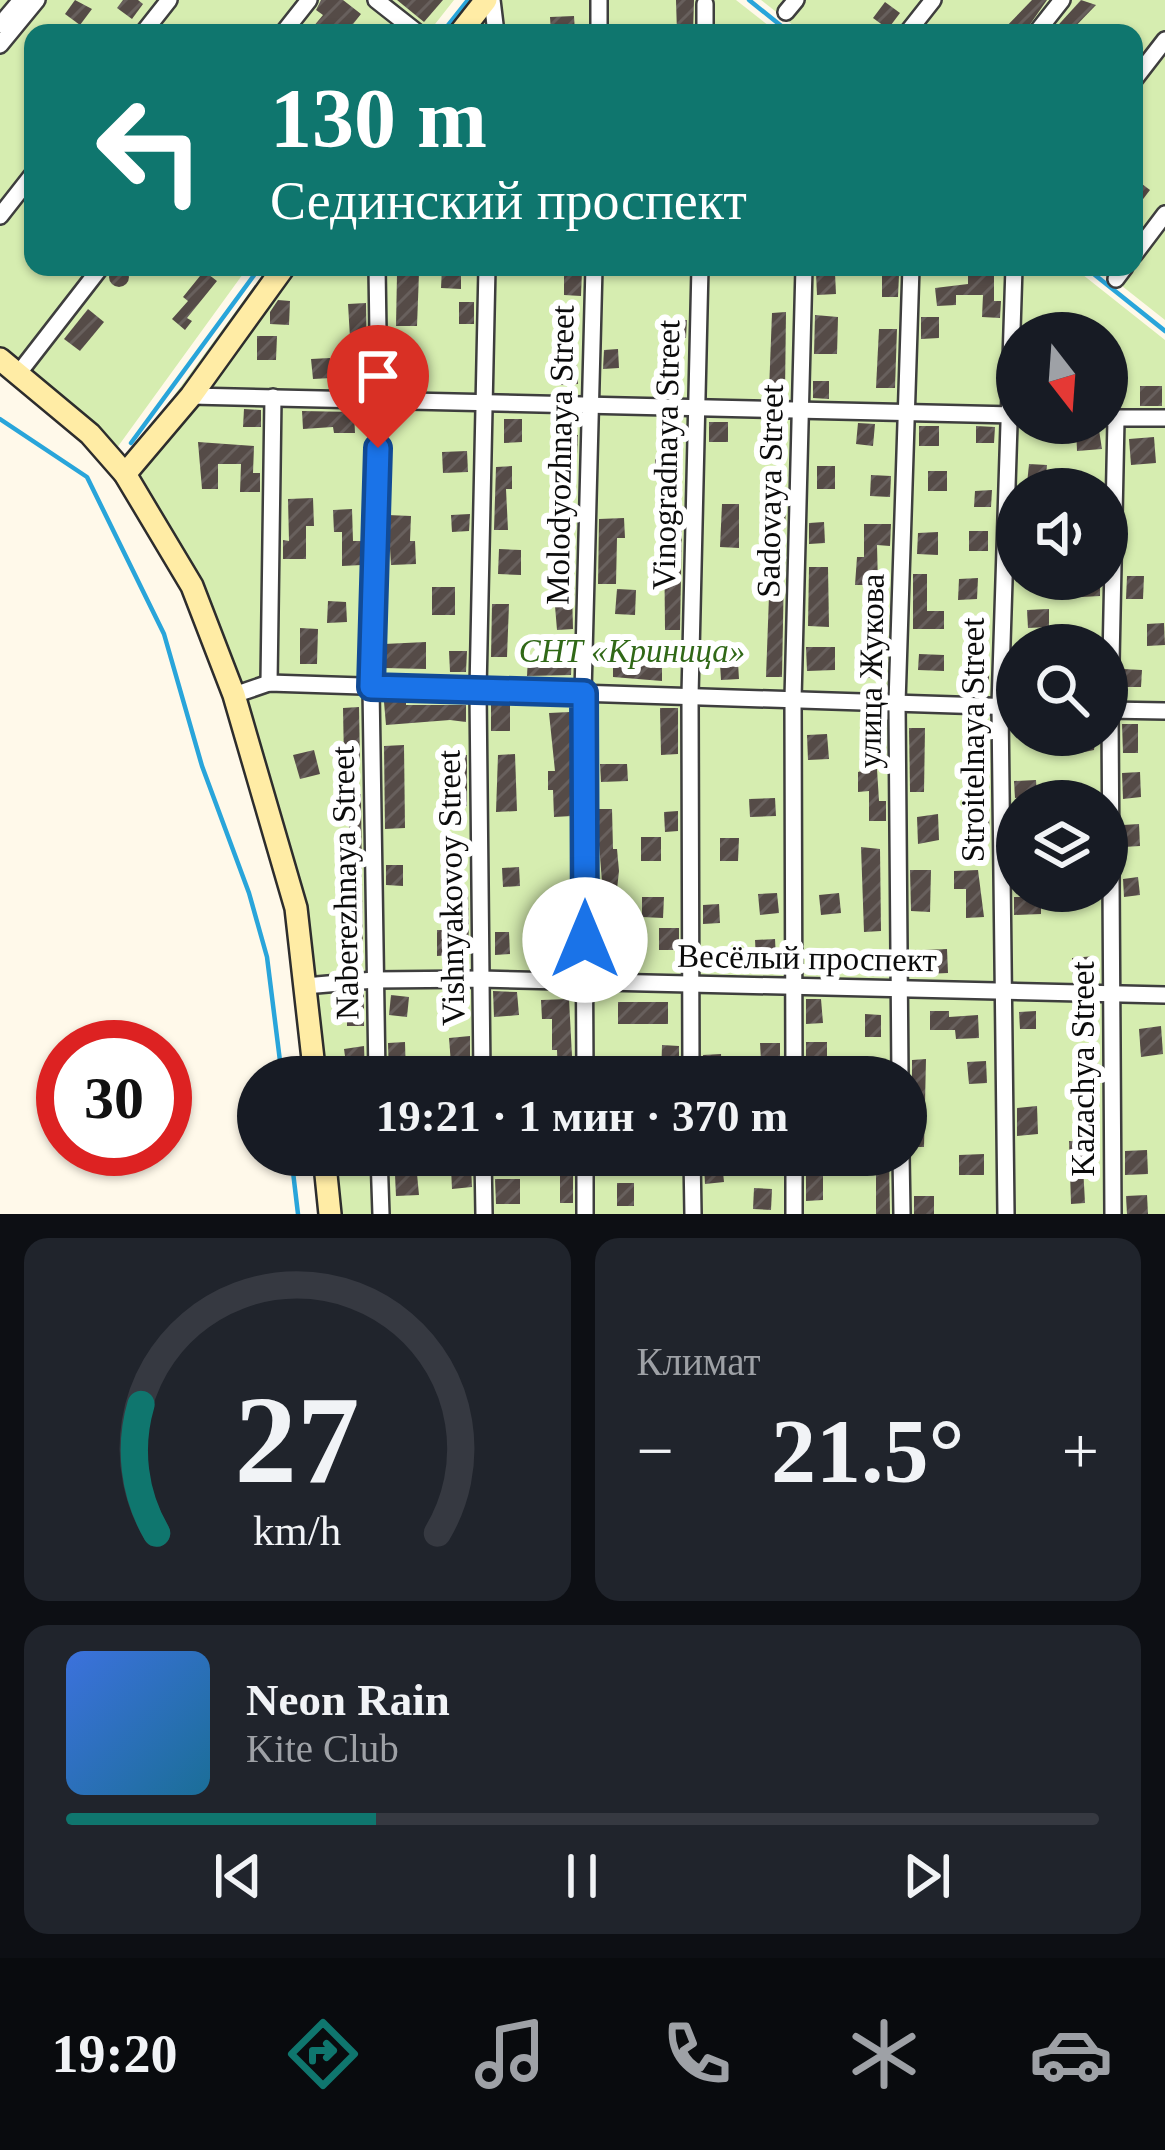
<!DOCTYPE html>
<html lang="ru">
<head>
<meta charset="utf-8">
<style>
  :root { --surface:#171b24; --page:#20242c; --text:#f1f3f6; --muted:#9ea1a6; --line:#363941; --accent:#0f766e }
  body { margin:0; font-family:"Times New Roman",serif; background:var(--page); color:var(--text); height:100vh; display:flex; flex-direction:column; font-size:45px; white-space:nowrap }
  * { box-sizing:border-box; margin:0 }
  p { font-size:39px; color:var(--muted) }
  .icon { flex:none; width:66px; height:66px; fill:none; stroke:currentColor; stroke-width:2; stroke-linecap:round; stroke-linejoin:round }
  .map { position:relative; height:1214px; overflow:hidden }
  .side { display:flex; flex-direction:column; gap:24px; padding:24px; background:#0d0f14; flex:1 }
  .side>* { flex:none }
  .guide { position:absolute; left:24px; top:24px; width:1119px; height:252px; border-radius:24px; box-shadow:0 3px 9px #0004; background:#0f766e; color:#fff; overflow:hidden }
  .needle { width:78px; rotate:163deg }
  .controls { position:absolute; left:996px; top:312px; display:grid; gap:24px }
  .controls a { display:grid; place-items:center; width:132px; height:132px; border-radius:50%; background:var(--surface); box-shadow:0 3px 9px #0004; font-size:60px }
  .speed { position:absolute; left:36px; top:1020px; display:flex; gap:24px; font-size:60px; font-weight:700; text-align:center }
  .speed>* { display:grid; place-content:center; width:156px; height:156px; border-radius:50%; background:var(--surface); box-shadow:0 3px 9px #0004; line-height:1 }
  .speed .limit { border:18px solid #d22; background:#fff; color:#111 }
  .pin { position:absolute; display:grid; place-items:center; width:102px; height:102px; color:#fff; margin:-123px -51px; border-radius:50% 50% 50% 0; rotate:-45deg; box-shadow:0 0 12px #0007 }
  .pin .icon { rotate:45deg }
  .me { position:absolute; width:132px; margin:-66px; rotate:0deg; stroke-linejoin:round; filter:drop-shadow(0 0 9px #0008) }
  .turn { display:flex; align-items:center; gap:42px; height:252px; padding:0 48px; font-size:54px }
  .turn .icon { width:156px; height:156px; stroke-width:2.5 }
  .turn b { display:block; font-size:84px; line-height:102px }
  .big { font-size:90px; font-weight:700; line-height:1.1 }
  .side .widget { flex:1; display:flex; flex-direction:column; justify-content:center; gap:18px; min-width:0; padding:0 42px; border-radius:24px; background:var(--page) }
  .side .dial { align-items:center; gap:0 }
  .dial svg { height:312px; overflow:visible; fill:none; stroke:var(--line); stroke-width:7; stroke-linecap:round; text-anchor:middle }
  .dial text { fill:var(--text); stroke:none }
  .song { display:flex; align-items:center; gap:36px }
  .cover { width:144px; height:144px; border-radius:18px; background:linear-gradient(135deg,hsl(220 70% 55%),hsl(200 70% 35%)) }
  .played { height:12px; border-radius:6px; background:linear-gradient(90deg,var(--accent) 30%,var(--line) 30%) }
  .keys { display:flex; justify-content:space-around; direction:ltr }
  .heat { display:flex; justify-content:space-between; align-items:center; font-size:66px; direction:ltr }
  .side .tiles { flex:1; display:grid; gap:24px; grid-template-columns:1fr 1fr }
  .widget:last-child { grid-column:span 2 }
  .trip { position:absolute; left:237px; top:1056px; width:690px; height:120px; border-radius:60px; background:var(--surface); box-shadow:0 3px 9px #0004; font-weight:700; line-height:120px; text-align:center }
  .tab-bar { display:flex; height:192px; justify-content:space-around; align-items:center; background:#090b0e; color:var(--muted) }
  .tab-bar .icon { width:84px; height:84px }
  .tab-bar .current { color:var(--accent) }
  .tab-bar b { font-size:54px; color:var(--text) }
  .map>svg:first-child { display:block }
</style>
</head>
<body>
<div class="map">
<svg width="1165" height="1214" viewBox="0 0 1165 1214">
  <defs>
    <pattern id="building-hatch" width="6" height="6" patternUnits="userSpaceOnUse" patternTransform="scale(3)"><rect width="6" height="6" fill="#554b47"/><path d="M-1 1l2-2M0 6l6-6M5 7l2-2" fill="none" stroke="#68605d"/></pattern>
  </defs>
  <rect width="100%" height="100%" fill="#fff9ea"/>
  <g fill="#d6edb0" fill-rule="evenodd">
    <path d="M0,0H454L428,33H33V267H248L106,463L0,372Z"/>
    <path d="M476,0H736L778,33H450Z"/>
    <path d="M761,0H1165V320L1098,267H1134V33H803Z"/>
    <path d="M268,267H1073L1165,340V1214H336L330,1155H906V1077H322L304,901L205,594L116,475ZM1017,333H1107V423H1017ZM1017,489H1107V579H1017ZM1017,645H1107V735H1017ZM1017,801H1107V891H1017Z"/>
  </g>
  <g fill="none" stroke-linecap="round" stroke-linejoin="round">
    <g stroke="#29a5da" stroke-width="4.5">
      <path d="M749,0L790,33"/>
      <path d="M442,33L468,0"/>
      <path d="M1085,267L1165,331"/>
      <path d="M0,419L87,477L164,634L202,766L249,893L267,957L282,1077"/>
      <path d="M131,443L260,267"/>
      <path d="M291,1155L298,1214"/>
    </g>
  </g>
  <g fill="url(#building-hatch)">
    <path d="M75,0L92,9L80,25L65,14Z"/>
    <path d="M123,0H138L143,4L132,19L117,8Z"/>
    <path d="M321,0H343L361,14L346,33H308L323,15L316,10Z"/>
    <path d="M397,0H443L424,22Z"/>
    <path d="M676,0H694L693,33H677Z"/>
    <path d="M1032,0H1047L1024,33H1000Z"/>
    <path d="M1081,0L1096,5L1069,33H1051Z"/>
    <path d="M885,2L900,13L888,29L873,18Z"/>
    <path d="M574,16L575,32L551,33L550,17Z"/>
    <path d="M1134,178L1150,190L1134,211Z"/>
    <circle cx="119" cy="277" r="10"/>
    <path d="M442,267H461V289L441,288Z"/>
    <path d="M204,271L217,281L187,318L192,321L185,330L172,319L188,301L183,297Z"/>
    <path d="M564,271H582L581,296L564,295Z"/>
    <path d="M419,273L417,326H396L397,274Z"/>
    <path d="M816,273H835L836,294L817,295Z"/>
    <path d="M968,274H994V301H1001L1000,318L982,317L983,295H956V305L937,306L935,288L968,284Z"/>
    <path d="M899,275L898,297H882V276Z"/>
    <path d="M278,300L290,301L289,325L270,324V312Z"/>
    <rect x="459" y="302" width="15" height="22"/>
    <path d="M366,303L367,371H352L348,304Z"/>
    <path d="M88,309L104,322L80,351L64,339Z"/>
    <path d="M786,312L785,392L769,391L772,313Z"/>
    <path d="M815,315L838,317L837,354H814Z"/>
    <path d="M921,317H939V338L921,339Z"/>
    <path d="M671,320H687L686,338H671Z"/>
    <path d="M879,329H897L895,388H876Z"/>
    <path d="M257,336H277L276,360H257Z"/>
    <path d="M618,349L619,368L603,369L604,350Z"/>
    <path d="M330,358L331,378L313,379L311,359Z"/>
    <path d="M577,365L578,384L561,385L560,366Z"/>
    <path d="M813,381H829V399L813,398Z"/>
    <rect x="1140" y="386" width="22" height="20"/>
    <path d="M244,409L261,410V427H243Z"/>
    <path d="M302,411L354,412L355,433H334L333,427L303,429Z"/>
    <path d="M504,419H522V442L504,443Z"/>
    <rect x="709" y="422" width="19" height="20"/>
    <path d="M858,423L875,424L873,446L856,444Z"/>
    <path d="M1098,424L1102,449L1077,451L1076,425Z"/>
    <rect x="919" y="426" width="20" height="20"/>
    <path d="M976,426L995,427L994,443H976Z"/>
    <path d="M560,435H578L577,454H560Z"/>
    <path d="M1154,437L1156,463L1131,465L1129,439Z"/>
    <path d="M198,442L254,446L253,473H260V492H240L241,464H218V489H202Z"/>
    <path d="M467,451L468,472L443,473L442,452Z"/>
    <path d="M676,458V477H655V459Z"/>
    <path d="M1029,464L1047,465L1045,485L1027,484Z"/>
    <path d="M512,466V489H506L508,530H494L496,467Z"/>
    <rect x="817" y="466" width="18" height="23"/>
    <rect x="928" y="471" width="19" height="20"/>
    <path d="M871,475L891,476L890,497L870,496Z"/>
    <path d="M992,490L991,507H974L975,491Z"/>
    <path d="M313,498L314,526H306V559H283V540L289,541L288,499Z"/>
    <path d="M722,504H739V548L720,547Z"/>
    <path d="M772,505H786L785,529H772Z"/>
    <path d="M352,509L353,541H362V565L342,566V532H334L333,510Z"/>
    <path d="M551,512H570L573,629L557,630L554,594H550L555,567H551Z"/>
    <path d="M470,514L469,531L452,532L451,515Z"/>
    <path d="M388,515L411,516L410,541H415L416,564L391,565Z"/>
    <path d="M624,518L625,538H617L616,584H598L599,519Z"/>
    <path d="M824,522L825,543L809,544V523Z"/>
    <path d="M664,524H682L680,630H665Z"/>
    <path d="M864,524H891L890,546L877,545L878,585H855L857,557H864Z"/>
    <rect x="969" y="531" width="19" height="20"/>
    <path d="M938,532V555L917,554L918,533Z"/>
    <path d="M499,549L521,550V575L498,574Z"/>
    <path d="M809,567H828L829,627L808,626Z"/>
    <path d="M770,569H784L782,677H766Z"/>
    <path d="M913,574H927V611H944V629H913Z"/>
    <path d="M1127,576H1144L1143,599H1126Z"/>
    <path d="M978,578L977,599L958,600L959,579Z"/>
    <path d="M1082,579H1100V596L1082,597Z"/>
    <rect x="432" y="587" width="23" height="28"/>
    <path d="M617,589L636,590L635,615L615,614Z"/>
    <path d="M328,601L346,602L347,622L327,623Z"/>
    <path d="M492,604H509L507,657H491Z"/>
    <path d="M1049,609V627L1028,628L1027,610Z"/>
    <path d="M888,621L886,676L860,679L864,623Z"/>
    <path d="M1164,623L1165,645L1147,646V624Z"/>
    <path d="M300,628L318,629L317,664H300Z"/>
    <path d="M426,642V669L384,668V644Z"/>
    <path d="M806,647H835V670L807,671Z"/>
    <path d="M449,651H467L466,672H450Z"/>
    <path d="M919,654L944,655V671L918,670Z"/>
    <path d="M613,655H636V662L662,663V681L613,677Z"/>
    <path d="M572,656L571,675L527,676L528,657Z"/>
    <path d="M738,663L739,679L721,680L720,664Z"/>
    <path d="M972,663H989V683H973Z"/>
    <path d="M1123,669L1142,670L1141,687H1122Z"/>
    <path d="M406,700V705H466V722L450,720L386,725L384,702Z"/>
    <rect x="491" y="705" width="19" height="26"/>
    <path d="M359,707L360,762H344L343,708Z"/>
    <path d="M660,708H678V754L661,755Z"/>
    <path d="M570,712L572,816L554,817L553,790H548V771H555L549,713Z"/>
    <path d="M863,714L884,715L882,731L862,729Z"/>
    <path d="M988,722V740H971L970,723Z"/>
    <path d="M1122,724H1138V753H1123Z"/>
    <path d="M909,728H925L924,792H910Z"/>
    <path d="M827,734L829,759L808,760L807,735Z"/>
    <path d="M1076,735H1096L1094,750L1075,754Z"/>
    <path d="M404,745L405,828L385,829L384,746Z"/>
    <path d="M314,750L320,774L300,779L293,755Z"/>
    <path d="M515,754L517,811L496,812L498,755Z"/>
    <path d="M449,755H467V806L452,808Z"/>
    <path d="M600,764H627L628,781L601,782Z"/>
    <path d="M869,769H877L879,801H886V821H869V791L858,792V772Z"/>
    <path d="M1140,772L1141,797L1123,799L1122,773Z"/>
    <path d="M1036,780L1037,797L1015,798L1014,781Z"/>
    <path d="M989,783V801H972V784Z"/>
    <path d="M361,794L363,962L345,961L342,909L344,882L350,883L352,850L348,817L343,818L340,797Z"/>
    <path d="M775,798L776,816L750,817L749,799Z"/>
    <path d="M596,809H612L613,849H617L619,871L616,898H597V881H602Z"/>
    <path d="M678,811V831L665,832L664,812Z"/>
    <path d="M938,814L939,840L918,844L917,817Z"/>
    <path d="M989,819L990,838L970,840L969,820Z"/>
    <path d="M1139,824L1140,846L1124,847L1123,825Z"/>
    <rect x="641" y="837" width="20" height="24"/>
    <path d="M720,838H739L738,861H720Z"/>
    <path d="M861,847L880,849L881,931L864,932Z"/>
    <path d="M386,865H403V886L386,885Z"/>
    <path d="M519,867L520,886L503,887L502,868Z"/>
    <path d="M910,870H931L930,912L911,911Z"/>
    <path d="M978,870L984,917L966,918V889H954V871Z"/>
    <path d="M1138,877L1140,895L1124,897L1123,879Z"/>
    <path d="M468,890L469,954L437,956V930H449L446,891Z"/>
    <path d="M777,893L779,913L760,915L758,894Z"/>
    <path d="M839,893L841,913L821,915L819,895Z"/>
    <path d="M642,897H664L663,918L642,917Z"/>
    <path d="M1014,897H1041V914L1014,915Z"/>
    <path d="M719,904L720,923L703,924V905Z"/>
    <path d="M572,908V959L555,960L552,910Z"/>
    <rect x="659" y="928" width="20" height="22"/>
    <path d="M495,932H509L510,954L495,955Z"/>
    <path d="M619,932L620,950L599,951L598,933Z"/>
    <path d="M775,939L776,958H756L755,940Z"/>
    <path d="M947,949L948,973L925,974L924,950Z"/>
    <path d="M886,953L887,976H872L870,954Z"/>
    <path d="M1095,956L1097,975L1073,977L1072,958Z"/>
    <path d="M493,991L517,992L519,1015L494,1017Z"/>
    <path d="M364,993V1026H347V1005H343L342,995Z"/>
    <path d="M391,995L409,997L407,1017L389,1015Z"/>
    <path d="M569,999L573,1075L558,1076L557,1050H552V1019H542L541,1000Z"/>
    <path d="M806,999H821L823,1023L806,1024Z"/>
    <rect x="618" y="1002" width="50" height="22"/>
    <path d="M930,1011H949V1017L978,1015L979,1038L956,1039L955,1030H930Z"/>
    <path d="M1036,1011V1029H1020L1019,1012Z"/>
    <path d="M865,1014L881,1015V1037H865Z"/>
    <path d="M1161,1026L1163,1054L1141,1057L1139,1029Z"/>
    <path d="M470,1036V1077H452L449,1038Z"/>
    <path d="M405,1042L406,1077H389L388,1043Z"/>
    <rect x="806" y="1042" width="21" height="20"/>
    <path d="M760,1043H780V1061H761Z"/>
    <path d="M662,1045L679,1046V1077H661Z"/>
    <path d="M364,1046L365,1077H348L344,1049Z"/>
    <path d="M721,1054L722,1077L705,1076L703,1055Z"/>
    <path d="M1073,1056H1097L1098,1083L1074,1084Z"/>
    <path d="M926,1059L924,1147H909L906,1087L912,1078V1060Z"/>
    <path d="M986,1061L987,1083L969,1084L967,1062Z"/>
    <path d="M1037,1106L1038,1134L1017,1136V1108Z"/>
    <path d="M1069,1141L1093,1142L1092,1166H1083L1085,1203L1071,1204Z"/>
    <path d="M1147,1150L1148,1174L1125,1175V1151Z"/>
    <path d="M984,1154V1175H959V1155Z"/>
    <rect x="560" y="1155" width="13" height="48"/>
    <path d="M876,1155H889L890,1214H876Z"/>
    <path d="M722,1163L724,1182L705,1184L704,1165Z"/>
    <path d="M471,1166L472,1187L452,1189L451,1168Z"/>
    <path d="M417,1174L419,1195L396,1196L395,1175Z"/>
    <path d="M806,1175H823V1200L806,1201Z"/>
    <path d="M495,1179H520V1204H496Z"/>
    <rect x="617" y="1183" width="17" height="23"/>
    <path d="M754,1188L772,1189L771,1210L753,1209Z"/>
    <path d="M1147,1195L1148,1214H1127L1126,1196Z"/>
    <rect x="914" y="1196" width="20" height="18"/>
  </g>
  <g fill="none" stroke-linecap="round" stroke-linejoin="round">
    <g stroke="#3e3e3e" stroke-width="20">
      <g id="street">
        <path d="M376,0L418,33"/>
        <path d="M492,0L496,33"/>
        <path d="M786,12L796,0"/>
        <path d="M0,25L21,0"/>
        <path d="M143,33L169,0"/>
        <path d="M283,33L309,0"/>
        <path d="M599,33V0"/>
        <path d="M705,33V4"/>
        <path d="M907,33L933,0"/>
        <path d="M1036,33L1062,0"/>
        <path d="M0,45L37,0"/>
        <path d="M1134,80L1165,40"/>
        <path d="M0,216L33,174"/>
        <path d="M1134,255L1165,214"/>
        <path d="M1116,279L1125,267"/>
        <path d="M18,374L101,267"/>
        <path d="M191,396L1014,415"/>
        <path d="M1108,418H1165"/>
        <path d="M269,683L273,397"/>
        <path d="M234,695L269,683L1017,707"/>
        <path d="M1107,710L1165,711"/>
        <path d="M305,986L374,980L480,979L1165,995"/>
        <path d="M377,1077L371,687L379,400L377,267"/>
        <path d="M482,1077L478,690L487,267"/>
        <path d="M585,1077L583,693L594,267"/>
        <path d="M691,1077L690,696L700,267"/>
        <path d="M794,1077L793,699L804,267"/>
        <path d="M900,1077L897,703L911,267"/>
        <path d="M379,1155L381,1214"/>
        <path d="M483,1155L484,1214"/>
        <path d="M692,1155L693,1214"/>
        <path d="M901,1155L902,1214"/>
        <path d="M585,1214V1155"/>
        <path d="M794,1214V1155"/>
        <path d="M1006,1214L1000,706L1014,267"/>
        <path d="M1113,1214L1110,710L1116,419"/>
      </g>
    </g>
    <g stroke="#2d2d2d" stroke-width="26">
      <g id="secondary">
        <path d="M460,33L486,0"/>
        <path d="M0,359L90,434L125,474L192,586L234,695L296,908L315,1077"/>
        <path d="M125,474L191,396L284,267"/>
        <path d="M324,1155L330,1214"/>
      </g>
    </g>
    <use href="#street" stroke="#fff" stroke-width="15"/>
    <use href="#secondary" stroke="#ffeca5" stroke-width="21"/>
  </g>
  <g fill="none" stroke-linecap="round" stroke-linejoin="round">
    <g stroke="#114b97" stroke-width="30">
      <path id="route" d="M378,448L371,687L584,693L585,940"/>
    </g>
    <use href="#route" stroke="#1a73e8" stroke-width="21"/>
  </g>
  <g text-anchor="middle" stroke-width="12" stroke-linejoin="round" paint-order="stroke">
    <g font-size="33" fill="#0b0b0b" stroke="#fff">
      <text transform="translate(559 455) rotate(-89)" y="12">Molodyozhnaya Street</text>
      <text transform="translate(665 455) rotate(-89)" y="12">Vinogradnaya Street</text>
      <text transform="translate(769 491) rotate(-89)" y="12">Sadovaya Street</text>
      <text transform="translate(870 671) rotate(-89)" y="12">улица Жукова</text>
      <text transform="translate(972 740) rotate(-90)" y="12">Stroitelnaya Street</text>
      <text transform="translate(344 883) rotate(-91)" y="12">Naberezhnaya Street</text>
      <text transform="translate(450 888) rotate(-91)" y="12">Vishnyakovoy Street</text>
      <text transform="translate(807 957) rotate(1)" y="12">Весёлый проспект</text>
      <text transform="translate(1082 1069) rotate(-90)" y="12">Kazachya Street</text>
    </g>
    <g font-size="33" font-style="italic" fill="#306817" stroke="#fff">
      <text x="632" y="662">СНТ «Криница»</text>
    </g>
  </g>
</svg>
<div class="controls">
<a><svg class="needle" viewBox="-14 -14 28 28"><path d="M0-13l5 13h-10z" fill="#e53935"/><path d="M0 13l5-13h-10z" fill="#9ea1a6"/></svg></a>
<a><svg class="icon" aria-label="sound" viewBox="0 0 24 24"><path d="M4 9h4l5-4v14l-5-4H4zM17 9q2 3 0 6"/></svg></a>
<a><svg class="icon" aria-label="search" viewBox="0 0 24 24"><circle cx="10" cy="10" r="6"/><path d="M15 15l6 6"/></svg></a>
<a><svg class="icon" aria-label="layers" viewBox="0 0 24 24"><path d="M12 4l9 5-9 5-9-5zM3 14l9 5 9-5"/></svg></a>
</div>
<div class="speed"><div class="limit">30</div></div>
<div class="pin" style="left:378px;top:448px;background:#d93025"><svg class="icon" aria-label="arrive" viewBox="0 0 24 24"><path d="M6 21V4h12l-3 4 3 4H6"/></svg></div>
<svg class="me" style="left:585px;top:940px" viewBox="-20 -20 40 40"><circle r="19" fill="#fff"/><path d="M0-13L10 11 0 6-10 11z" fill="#1a73e8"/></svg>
<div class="trip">19:21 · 1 мин · 370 m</div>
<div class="guide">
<div class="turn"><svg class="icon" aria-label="left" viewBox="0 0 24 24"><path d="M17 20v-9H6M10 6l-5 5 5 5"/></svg><div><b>130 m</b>Сединский проспект</div></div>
</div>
</div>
<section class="side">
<div class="tiles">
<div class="widget dial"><svg viewBox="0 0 100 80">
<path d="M14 69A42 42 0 1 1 86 69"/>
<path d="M14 69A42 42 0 0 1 10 36" stroke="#0f766e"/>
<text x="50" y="56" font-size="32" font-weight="700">27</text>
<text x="50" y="72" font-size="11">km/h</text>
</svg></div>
<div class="widget"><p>Климат</p>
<div class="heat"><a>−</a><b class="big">21.5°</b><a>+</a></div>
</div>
<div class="widget">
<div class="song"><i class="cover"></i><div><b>Neon Rain</b><p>Kite Club</p></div></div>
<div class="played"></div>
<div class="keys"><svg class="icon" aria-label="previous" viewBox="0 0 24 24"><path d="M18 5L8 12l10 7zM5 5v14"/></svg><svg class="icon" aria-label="pause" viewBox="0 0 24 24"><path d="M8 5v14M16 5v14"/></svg><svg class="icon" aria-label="next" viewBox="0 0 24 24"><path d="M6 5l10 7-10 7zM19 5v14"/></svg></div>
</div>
</div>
</section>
<nav class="tab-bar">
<b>19:20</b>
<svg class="icon current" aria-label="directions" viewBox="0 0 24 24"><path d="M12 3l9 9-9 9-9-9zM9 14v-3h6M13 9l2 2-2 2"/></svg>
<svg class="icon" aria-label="music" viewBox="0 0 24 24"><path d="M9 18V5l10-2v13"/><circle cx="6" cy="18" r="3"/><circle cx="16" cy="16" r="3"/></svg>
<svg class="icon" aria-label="phone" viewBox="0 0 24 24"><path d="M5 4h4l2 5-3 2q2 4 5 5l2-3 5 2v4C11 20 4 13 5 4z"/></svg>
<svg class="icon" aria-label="climate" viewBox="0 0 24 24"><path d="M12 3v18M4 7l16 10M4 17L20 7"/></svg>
<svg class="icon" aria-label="car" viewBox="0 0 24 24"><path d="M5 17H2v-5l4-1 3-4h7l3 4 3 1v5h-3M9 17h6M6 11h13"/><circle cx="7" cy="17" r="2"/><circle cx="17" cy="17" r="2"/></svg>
</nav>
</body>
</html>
